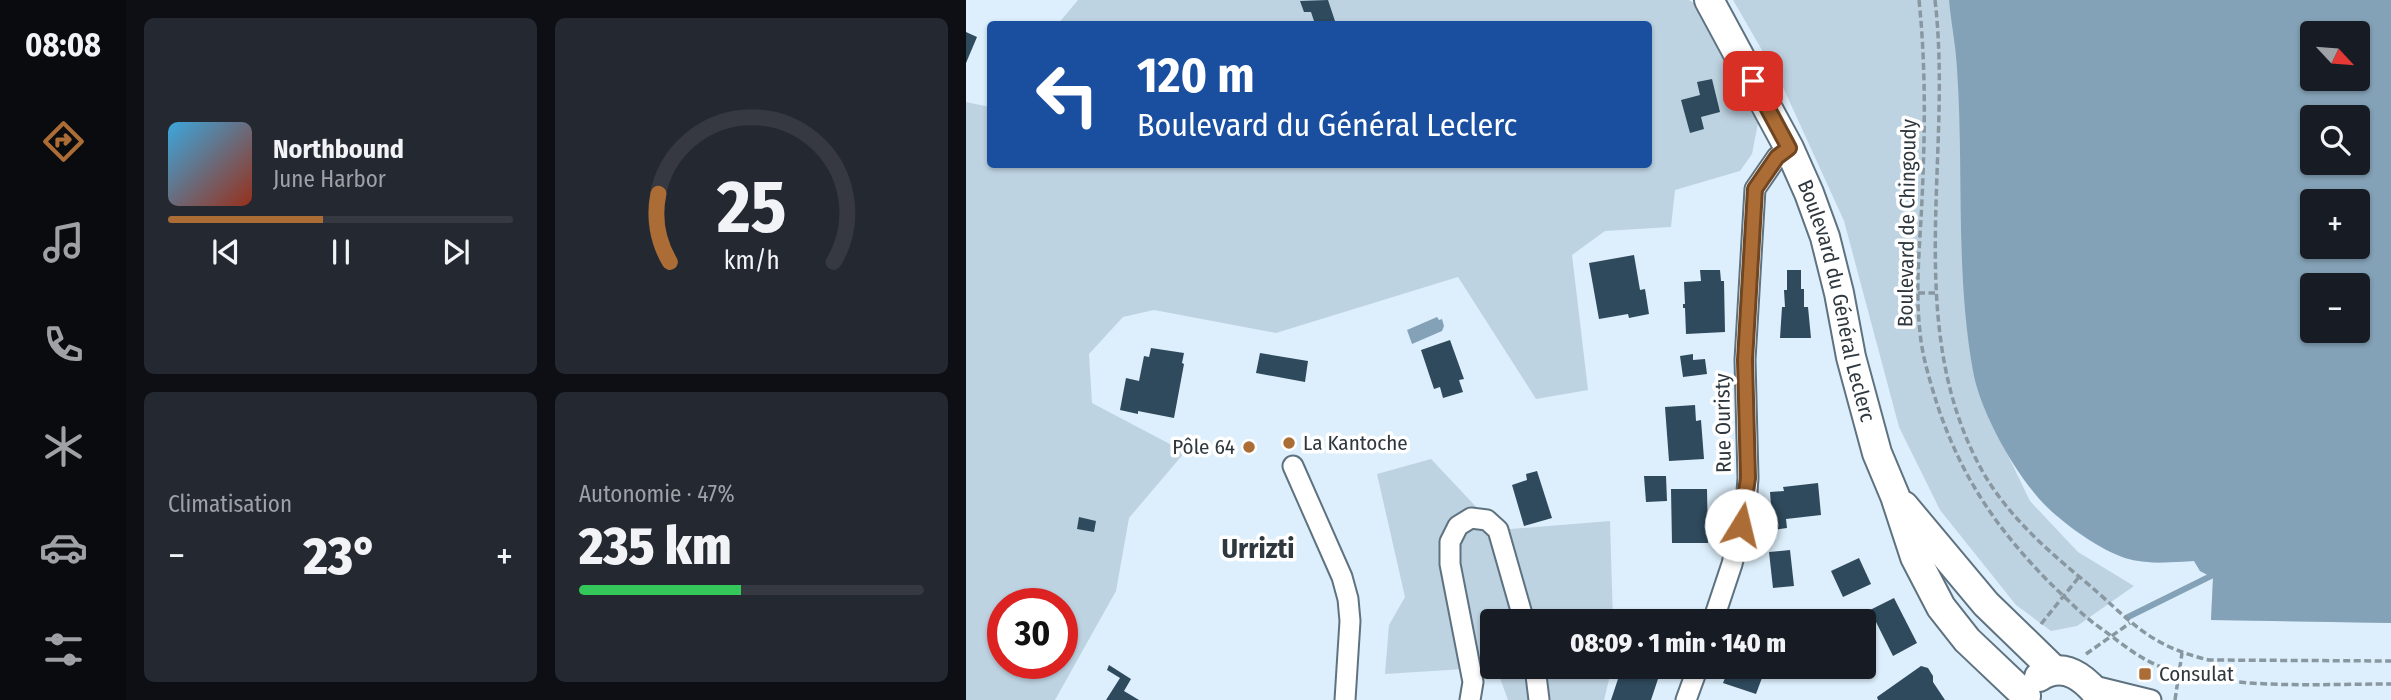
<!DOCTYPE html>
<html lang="fr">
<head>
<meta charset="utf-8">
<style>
  :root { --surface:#171b24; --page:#242831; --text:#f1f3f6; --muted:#9ea1a6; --line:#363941; --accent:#ac6c35 }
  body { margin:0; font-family:"Fira Sans Condensed",sans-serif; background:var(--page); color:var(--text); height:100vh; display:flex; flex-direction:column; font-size:26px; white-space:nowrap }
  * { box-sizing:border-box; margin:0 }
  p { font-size:23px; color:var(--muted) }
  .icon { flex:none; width:38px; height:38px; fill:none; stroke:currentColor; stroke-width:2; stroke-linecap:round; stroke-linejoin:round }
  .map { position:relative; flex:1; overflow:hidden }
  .drawer { display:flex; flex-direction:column; gap:18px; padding:18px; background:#0d0f14; width:840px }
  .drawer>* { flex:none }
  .top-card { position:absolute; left:21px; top:21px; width:665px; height:147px; border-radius:7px; box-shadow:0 2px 5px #0004; background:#1a4fa0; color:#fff; overflow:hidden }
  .needle { width:46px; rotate:116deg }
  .fabs { position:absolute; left:1334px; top:21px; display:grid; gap:14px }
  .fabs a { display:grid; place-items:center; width:70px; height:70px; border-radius:7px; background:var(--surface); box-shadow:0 2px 5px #0004; font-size:35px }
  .speed { position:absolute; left:21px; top:588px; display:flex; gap:14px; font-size:35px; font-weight:700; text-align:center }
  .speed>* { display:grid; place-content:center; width:91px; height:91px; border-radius:50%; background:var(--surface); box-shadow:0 2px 5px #0004; line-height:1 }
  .speed .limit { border:10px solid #d22; background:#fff; color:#111 }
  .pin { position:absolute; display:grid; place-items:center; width:60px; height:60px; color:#fff; margin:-30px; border-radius:14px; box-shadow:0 4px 10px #0006 }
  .me { position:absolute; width:77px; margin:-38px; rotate:9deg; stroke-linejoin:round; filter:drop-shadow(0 0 5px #0008) }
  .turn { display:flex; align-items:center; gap:24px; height:147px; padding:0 35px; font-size:32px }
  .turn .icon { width:91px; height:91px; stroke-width:2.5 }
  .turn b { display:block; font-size:49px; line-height:60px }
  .big { font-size:52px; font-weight:800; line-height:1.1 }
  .drawer .widget { flex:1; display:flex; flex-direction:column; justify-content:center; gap:10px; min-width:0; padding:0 24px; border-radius:10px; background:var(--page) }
  .drawer .dial { align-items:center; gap:0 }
  .dial svg { height:182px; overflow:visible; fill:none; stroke:var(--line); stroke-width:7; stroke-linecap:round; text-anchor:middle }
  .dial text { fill:var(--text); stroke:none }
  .song { display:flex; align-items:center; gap:21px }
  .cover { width:84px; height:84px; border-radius:10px; background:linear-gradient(135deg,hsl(200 70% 55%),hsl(10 70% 35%)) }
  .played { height:7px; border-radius:4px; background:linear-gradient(90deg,var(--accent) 45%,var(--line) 45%) }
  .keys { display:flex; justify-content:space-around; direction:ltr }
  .heat { display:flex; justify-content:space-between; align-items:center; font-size:38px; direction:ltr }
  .charge { height:10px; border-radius:5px; background:linear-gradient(90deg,#34c759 47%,var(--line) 0) }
  .drawer .tiles { flex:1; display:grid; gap:18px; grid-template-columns:repeat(2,1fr) }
  .trip { position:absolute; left:514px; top:609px; width:396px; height:70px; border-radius:7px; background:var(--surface); box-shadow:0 2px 5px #0004; font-weight:800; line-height:70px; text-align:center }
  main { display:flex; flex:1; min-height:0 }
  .menu { display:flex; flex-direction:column; width:126px; justify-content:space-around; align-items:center; background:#090b0e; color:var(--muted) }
  .menu .icon { width:49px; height:49px }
  .menu .selected { color:var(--accent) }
  .menu b { font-size:32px; color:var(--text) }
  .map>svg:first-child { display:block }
</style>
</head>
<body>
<main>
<nav class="menu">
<b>08:08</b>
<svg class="icon selected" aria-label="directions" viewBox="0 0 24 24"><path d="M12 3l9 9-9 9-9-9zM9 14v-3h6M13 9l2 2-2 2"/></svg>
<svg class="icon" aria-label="music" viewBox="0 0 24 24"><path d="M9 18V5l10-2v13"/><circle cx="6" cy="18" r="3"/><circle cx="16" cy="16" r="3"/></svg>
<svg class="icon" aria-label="phone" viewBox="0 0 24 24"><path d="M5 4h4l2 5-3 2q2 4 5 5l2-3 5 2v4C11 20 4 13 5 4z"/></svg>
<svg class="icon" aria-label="climate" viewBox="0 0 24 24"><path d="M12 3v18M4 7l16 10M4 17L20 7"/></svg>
<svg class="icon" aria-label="car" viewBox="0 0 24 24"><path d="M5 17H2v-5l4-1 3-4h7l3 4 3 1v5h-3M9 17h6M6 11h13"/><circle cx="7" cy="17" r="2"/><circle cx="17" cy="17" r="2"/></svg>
<svg class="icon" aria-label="filters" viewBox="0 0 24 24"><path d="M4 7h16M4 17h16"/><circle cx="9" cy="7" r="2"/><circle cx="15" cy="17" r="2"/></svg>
</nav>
<section class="drawer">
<div class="tiles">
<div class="widget">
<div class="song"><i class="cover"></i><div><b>Northbound</b><p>June Harbor</p></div></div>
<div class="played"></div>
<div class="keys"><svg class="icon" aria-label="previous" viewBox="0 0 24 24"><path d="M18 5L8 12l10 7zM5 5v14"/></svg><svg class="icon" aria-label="pause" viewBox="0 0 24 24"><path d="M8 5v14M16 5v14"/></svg><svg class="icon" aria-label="next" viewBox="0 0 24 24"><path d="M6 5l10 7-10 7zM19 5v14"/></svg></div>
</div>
<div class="widget dial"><svg viewBox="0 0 100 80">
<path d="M14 69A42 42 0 1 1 86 69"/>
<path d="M14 69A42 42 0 0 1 9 39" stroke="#ac6c35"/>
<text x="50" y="56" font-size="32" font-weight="700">25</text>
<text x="50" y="72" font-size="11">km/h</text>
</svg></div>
<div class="widget"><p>Climatisation</p>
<div class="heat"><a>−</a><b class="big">23°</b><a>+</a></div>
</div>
<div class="widget"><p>Autonomie · 47%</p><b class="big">235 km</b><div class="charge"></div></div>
</div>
</section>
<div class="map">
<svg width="1425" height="700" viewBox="0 0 1425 700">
  <rect width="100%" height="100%" fill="#ddeffc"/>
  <g fill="#bed3e2" fill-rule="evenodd">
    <path d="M112,0H723L728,3L794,113L786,154L774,171L709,190L705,227L639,231L606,255L622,390L570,399L492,277L310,333L188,310L157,317L123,354L126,403L219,452L163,518L150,591L89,700H0V102L24,107V164H682V24H92ZM37,604H96V663H37Z"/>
    <path d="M767,0H1309L1346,247H1391V163L1425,623L1245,620L1247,577L1234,571L1228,561L1189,563L1159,558L1121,538L1080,505L1037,445L1064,501L1112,552L1168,586L1111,626L1085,631L1050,605L974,510L933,427L878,221L816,85ZM1346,285H1391V331H1346Z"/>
    <path d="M465,459L532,530L644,521L647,621H527V667H646L638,700H542L530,667L419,674L423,625L439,597L411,474Z"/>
  </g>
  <g fill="#84a2b7" fill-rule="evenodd">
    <path d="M983,0H1425V623L1245,620L1247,578L1234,571L1228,561C1206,562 1181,565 1159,558C1134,550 1098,524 1080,506C1050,476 1014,412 1007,371C989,271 998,169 991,69C990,46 985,23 983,0ZM1346,33H1391V79H1346ZM1346,117H1391V163H1346ZM1346,201H1391V247H1346ZM1346,285H1391V331H1346Z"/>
    <path d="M471,317L473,320L476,319L478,326L476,331L446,344L441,330Z"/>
  </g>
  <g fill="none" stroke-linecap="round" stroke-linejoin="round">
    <path stroke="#84a2b7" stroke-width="6" d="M1162,617L1251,573"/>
  </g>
  <g fill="#2f4a5d">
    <path d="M362,0L370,24H349L345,12H338L334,1Z"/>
    <path d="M0,32L11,37L0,63Z"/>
    <path d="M746,79L754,112L735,117L738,129L724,133L715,100L734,95L731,82Z"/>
    <path d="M668,255L674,290L679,289L683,314L663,318L662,314L633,319L623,263Z"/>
    <path d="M734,270H754L755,281H758L759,332L720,334L719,308H717V304H719L718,282L735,281Z"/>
    <path d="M821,270H835V289H838V307H842L845,338H814L816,307H819L818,290H821Z"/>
    <path d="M484,340L498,379L493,380L497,392L477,398L474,387L468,389L455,350Z"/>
    <path d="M185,348L218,353L216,363L218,364L208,418L172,411V414L154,410L160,378L173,381L178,356L183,357Z"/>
    <path d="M294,353L342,361L339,382L290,373Z"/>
    <path d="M727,354V360L739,359L741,374L717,377L714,356Z"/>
    <path d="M729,405L730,421L735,420L738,459L703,461L699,407Z"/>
    <path d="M571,471L586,518L558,526L546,485L561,480L560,474Z"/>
    <path d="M678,476H700L701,501L680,502Z"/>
    <path d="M852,483L855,515L820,519L821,528L801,531L799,519H806L804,492L818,491L817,487Z"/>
    <path d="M705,489H741L742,543H706Z"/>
    <path d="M113,517L130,521L128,532L111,529Z"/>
    <path d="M824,550L828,586L807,588L803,552Z"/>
    <path d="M893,558L905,584L877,597L865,571Z"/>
    <path d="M928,598L951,643L927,656L904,610Z"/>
    <path d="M143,665L165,679L158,691L173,700H140L154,678L141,670Z"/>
    <path d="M955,666L962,668L967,676V682L979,700H912L911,697Z"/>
    <path d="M656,667H696L685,700H645Z"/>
    <path d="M766,667H800L790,694L757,683L763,668Z"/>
  </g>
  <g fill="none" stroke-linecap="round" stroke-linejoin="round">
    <g stroke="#5e7280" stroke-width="23">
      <g id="street">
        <path d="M327,466L376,577L382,599L384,621L379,700"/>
        <path d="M747,621L766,564L780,505L782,478L779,360L789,189L811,157L823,148"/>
        <path d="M569,667L573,700"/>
        <path d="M1124,685L1185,700"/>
        <path d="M504,700L507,682L484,564V542L492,526L505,518L521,520L532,530L558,621"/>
        <path d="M720,700L732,667"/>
      </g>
    </g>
    <g stroke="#5e7280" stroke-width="32">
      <g id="secondary">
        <path id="s1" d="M743,0L823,148L843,193L859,237L873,293L885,357L911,453L929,496L949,557L975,607L1001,640L1060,696"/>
        <path d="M938,506L1020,604L1087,669"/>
        <path d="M1073,677C1099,660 1120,679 1136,700"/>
      </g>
    </g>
    <g stroke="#8997a0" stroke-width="3.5" stroke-dasharray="7 3.5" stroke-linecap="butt">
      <path d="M953,0C960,67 959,133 956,200C954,244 949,289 954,332C956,356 964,381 971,404C995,477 1032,531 1086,585C1101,599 1116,615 1133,627C1161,647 1179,665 1215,673C1283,689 1355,684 1425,684"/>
      <path d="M969,0C987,153 938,318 1011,461C1035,509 1075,545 1116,579C1163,618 1179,645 1243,660L1425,661"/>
      <path d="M952,293H969"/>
      <path d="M1075,624L1113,577"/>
      <path d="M1120,654L1164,623"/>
      <path d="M1209,700L1216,653"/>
    </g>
    <use href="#street" stroke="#fff" stroke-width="19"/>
    <use href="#secondary" stroke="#fff" stroke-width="28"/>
  </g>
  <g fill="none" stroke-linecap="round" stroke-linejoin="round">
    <g stroke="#704622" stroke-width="18">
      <path id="route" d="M775,525L782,478L779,360L789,189L811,157L823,148L787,81"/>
    </g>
    <use href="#route" stroke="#ac6c35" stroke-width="12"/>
  </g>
  <g fill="#ac6c35" stroke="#fff" stroke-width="2.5">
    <circle cx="323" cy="443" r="7"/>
    <circle cx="283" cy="447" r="7"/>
    <rect x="1172" y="667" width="14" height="14" rx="3.5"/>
  </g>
  <g text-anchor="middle" stroke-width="7" stroke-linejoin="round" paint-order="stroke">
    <g font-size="21" fill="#2f383e" stroke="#fff">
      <text transform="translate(941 223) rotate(-89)" y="7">Boulevard de Chingoudy</text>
      <text dy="7" stroke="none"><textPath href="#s1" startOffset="329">Boulevard du Général Leclerc</textPath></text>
      <text transform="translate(757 423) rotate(-91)" y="7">Rue Ouristy</text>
    </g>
    <g font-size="21" fill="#2f383e" stroke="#fff" text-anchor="start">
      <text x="337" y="450">La Kantoche</text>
      <text x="269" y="454" text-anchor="end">Pôle 64</text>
      <text x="1193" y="681">Consulat</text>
    </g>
    <g font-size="28" font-weight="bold" fill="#2f383e" stroke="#fff">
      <text x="292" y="558">Urrizti</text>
    </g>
  </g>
</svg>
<div class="fabs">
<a><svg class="needle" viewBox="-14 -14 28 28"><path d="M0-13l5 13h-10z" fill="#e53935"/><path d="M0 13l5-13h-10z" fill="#9ea1a6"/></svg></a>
<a><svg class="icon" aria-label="search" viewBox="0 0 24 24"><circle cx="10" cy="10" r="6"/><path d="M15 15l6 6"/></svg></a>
<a>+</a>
<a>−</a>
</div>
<div class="speed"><div class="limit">30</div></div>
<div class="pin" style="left:787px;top:81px;background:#d93025"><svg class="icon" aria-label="arrive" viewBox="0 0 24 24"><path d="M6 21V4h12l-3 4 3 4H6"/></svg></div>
<svg class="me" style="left:775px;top:525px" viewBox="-20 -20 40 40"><circle r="19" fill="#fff"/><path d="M0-13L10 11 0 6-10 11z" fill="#ac6c35"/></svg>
<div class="trip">08:09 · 1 min · 140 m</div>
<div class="top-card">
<div class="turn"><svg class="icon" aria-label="left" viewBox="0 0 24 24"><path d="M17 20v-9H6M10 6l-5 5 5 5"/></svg><div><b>120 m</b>Boulevard du Général Leclerc</div></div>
</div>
</div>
</main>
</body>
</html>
